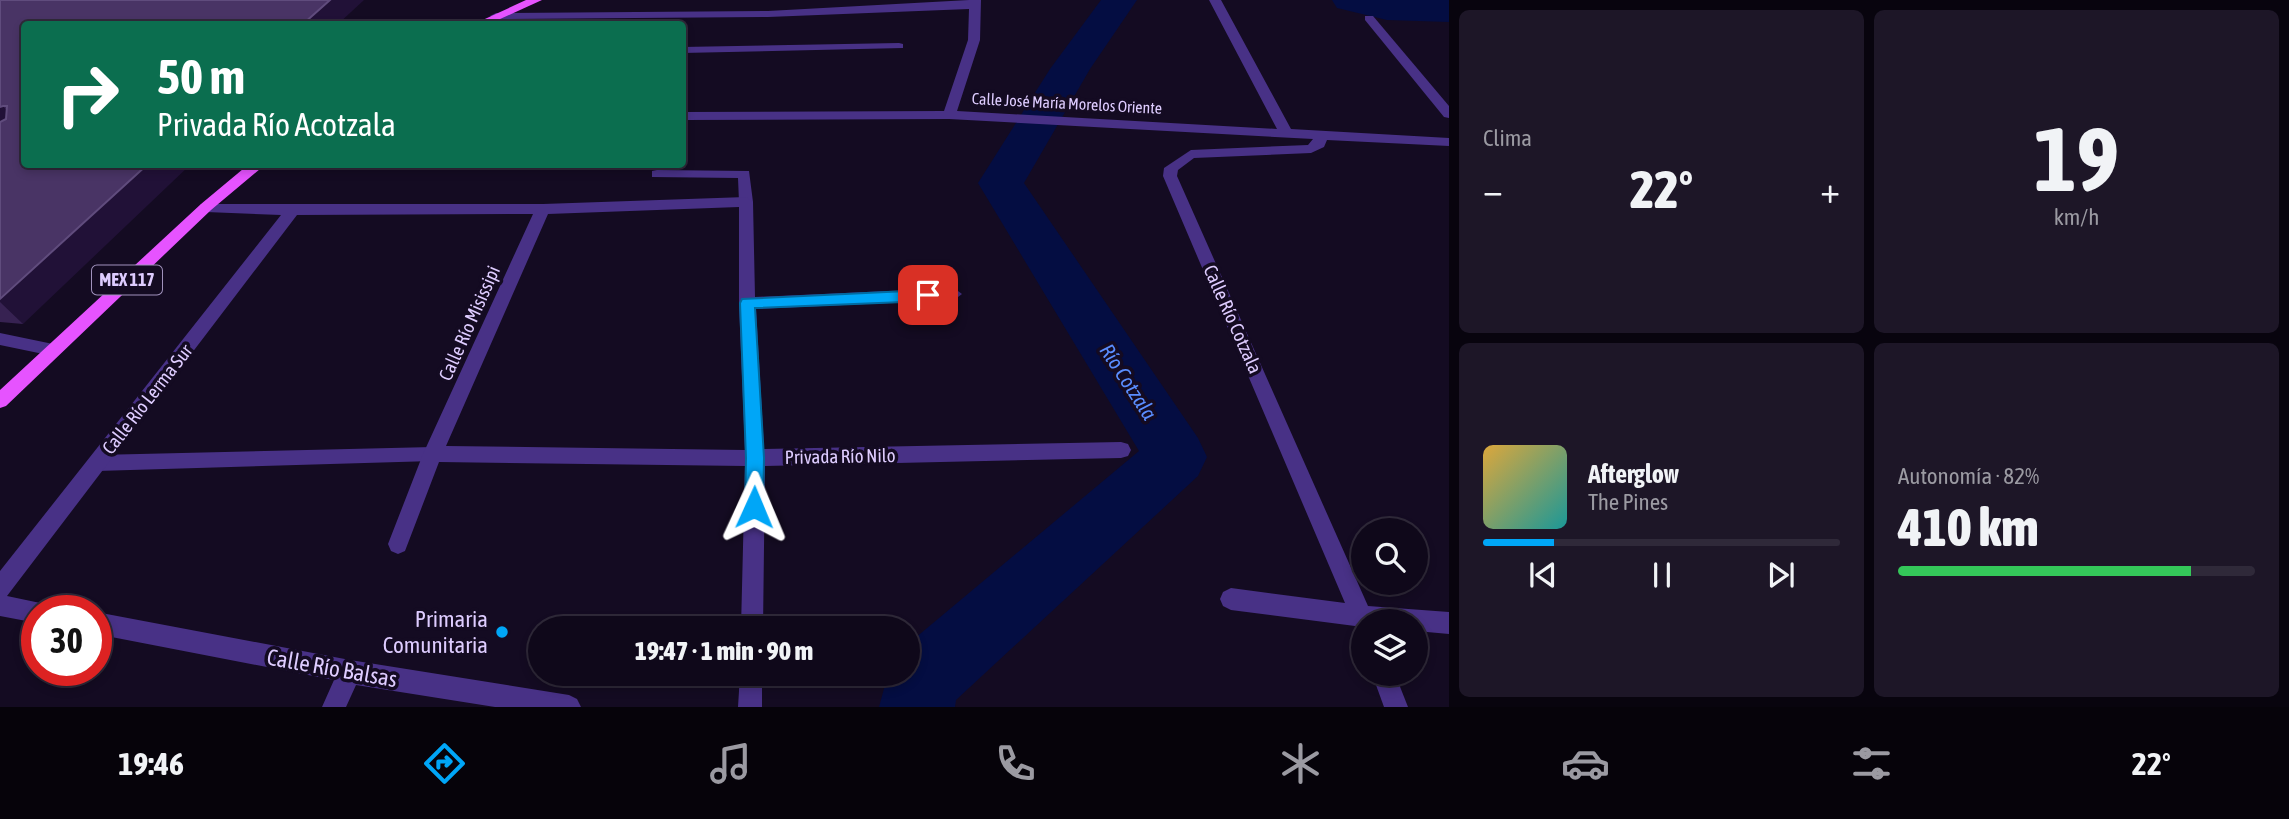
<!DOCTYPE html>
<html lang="es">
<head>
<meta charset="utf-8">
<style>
  :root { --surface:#0f081a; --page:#1d1627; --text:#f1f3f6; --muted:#9b9aa2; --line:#2f2939; --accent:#00a6f7 }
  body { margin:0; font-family:"Asap Condensed",sans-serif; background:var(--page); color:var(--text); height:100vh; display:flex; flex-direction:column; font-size:26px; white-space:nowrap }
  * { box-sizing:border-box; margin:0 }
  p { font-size:23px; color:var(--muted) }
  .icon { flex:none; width:38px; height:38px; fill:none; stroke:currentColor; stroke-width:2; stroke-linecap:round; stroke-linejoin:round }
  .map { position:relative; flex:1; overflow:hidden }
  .sheet { display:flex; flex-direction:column; gap:10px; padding:10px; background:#08040e; width:840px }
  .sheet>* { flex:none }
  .guide { position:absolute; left:21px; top:21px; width:665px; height:147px; border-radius:7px; box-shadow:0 4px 10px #0003,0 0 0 2px var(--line); background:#0b6e4f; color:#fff; overflow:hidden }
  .controls { position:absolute; left:1351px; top:518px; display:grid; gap:14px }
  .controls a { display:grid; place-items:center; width:77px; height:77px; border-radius:50%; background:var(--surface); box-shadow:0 4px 10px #0003,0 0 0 2px var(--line); font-size:35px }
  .speed { position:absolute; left:21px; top:595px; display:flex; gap:14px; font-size:35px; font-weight:700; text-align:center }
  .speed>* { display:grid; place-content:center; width:91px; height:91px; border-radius:50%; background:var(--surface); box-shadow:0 4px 10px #0003,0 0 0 2px var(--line); line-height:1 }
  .speed .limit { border:10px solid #d22; background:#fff; color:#111 }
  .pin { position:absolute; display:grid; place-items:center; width:60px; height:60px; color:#fff; margin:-30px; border-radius:14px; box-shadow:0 4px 10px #0006 }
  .me { position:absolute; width:77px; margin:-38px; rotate:1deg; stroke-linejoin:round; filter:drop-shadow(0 0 5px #0008) }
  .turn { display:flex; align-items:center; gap:24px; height:147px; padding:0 21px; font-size:32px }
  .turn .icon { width:91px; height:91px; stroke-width:2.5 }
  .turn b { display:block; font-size:49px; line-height:60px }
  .big { font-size:52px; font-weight:800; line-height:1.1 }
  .sheet .card { flex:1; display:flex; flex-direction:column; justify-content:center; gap:10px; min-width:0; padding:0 24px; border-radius:10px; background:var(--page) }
  .sheet .dial { align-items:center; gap:0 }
  .dial b { font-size:91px; line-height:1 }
  .song { display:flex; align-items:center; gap:21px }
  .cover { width:84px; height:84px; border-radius:10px; background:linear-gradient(135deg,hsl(40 70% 55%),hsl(180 70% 35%)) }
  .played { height:7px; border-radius:4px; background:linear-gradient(90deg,var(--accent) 20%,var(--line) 20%) }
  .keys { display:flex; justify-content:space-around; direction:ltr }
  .heat { display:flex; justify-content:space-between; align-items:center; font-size:38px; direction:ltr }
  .charge { height:10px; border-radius:5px; background:linear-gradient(90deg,#34c759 82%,var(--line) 0) }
  .sheet .tiles { flex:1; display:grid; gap:10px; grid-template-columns:repeat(2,1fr) }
  .trip { position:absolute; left:528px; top:616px; width:392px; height:70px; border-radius:35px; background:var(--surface); box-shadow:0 4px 10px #0003,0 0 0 2px var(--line); font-weight:800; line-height:70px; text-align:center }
  .tabs { display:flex; height:112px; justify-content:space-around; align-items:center; background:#06030a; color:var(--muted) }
  .tabs .icon { width:49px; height:49px }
  .tabs .active { color:var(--accent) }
  .tabs b { font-size:32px; color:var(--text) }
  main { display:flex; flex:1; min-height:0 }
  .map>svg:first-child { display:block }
</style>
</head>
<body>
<main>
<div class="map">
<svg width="1449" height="707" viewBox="0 0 1449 707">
  <rect width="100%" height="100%" fill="#140b22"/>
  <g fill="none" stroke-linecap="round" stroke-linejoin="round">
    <g fill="#040d42" fill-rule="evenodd">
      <path d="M1101,0H1137L1090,69L1024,183L1198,438L1207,457L1198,476L956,700L955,707H879L888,674H908V644L1139,451L978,183L1050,69Z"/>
      <path d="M1332,0H1449V22L1387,20L1337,8Z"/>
    </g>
    <g fill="#483186" fill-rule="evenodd">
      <path d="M899,43L903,44V48L682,53V47Z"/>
      <path d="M657,170L749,171L753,202L746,206L739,202L738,178L652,177V171Z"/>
      <path d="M0,333L53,344L59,346L61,350L59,354L53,356L0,345Z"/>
      <path d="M433,447L439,449L442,454L439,459L433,461L97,471L91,468L88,463L91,458L97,455Z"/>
    </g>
    <g fill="#483186" fill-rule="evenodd">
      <path d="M969,0H981L980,40L957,111L1277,129L1209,0H1221L1291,129L1449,138V146L1327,140L1324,147L1311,153L1194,158L1178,170L1177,176L1368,606L1449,612V634L1416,631V621H1363V632L1355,626L1231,610L1223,606L1220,599L1223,592L1231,588L1345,603L1163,176L1164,168L1191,150L1308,145L1313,139L949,119L682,120V112L944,111L968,40L969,9L768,17L496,19L490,16L496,13L768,11Z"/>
      <path d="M1365,16H1373L1449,106V118L1444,117L1365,20Z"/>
      <path d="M746,197L753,202L755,297L954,288L962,294L954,300L756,309L764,449L1121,442L1128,444L1131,450L1128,456L1121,458L765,466L763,628H741L745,466L439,462L405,551L398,554L391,551L388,544L423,454L533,214L297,215L7,596L45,604L48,611H37V623L0,616V571L281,215L206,212L201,210L199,207L201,204H543ZM739,207V303L745,450L446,446L548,214Z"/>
      <path d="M96,612L350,660L569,695L577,699L581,707H495L356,685L346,707H322L334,680L96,634Z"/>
      <path d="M740,674H762V707H738Z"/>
      <path d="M1372,674H1395L1408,707H1384Z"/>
    </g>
    <g fill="#e653ff" fill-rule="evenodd">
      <path d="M526,0H542L489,24H474Z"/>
      <path d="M249,164H266L211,210L6,406L0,408V390L201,204Z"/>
    </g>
  </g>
  <path fill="#372252" d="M0,0L23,324L0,322Z"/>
  <g fill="#211137">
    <path d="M330,0H364L338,24H303Z"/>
    <path d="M3,106L23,130L0,144V107Z"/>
    <path d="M148,164H191L23,324L0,302V299Z"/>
  </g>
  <path fill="#493465" stroke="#604c7d" stroke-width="2" d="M0,0H330L303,24H24V164H148L0,299V122L6,119L7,106H3L0,107Z"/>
  <path fill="#00a6f7" stroke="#006ca1" stroke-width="2" d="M928,290L935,295L928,301L755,308L764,458L763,507L761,513L754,515L748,513L745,507L746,458L740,303L742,299Z"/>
  <circle fill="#00a6f7" stroke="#140b22" stroke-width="2.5" cx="502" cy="632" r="7"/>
  <g text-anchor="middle" stroke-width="7" stroke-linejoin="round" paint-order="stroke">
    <g font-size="16" fill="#deccff" stroke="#140b22">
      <text transform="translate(1067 103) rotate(3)" y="6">Calle José María Morelos Oriente</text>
    </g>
    <rect fill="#140b22" stroke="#a192bd" stroke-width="2" x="92" y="265.5" width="70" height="29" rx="5"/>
    <g font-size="18" font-weight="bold" fill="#deccff">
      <text x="127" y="286">MEX 117</text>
    </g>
    <g font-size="19" fill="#deccff" stroke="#140b22">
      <text transform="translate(1233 319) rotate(66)" y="7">Calle Río Cotzala</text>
      <text transform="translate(469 323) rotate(-66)" y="7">Calle Río Misissipi</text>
      <text transform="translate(147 399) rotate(-52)" y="7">Calle Río Lerma Sur</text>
      <text transform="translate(840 456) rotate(-1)" y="7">Privada Río Nilo</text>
    </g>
    <g font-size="21" font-style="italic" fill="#5a8dff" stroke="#140b22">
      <text transform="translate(1128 382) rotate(57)" y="7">Río Cotzala</text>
    </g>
    <g font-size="23" fill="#deccff" stroke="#140b22" text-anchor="end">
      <text x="488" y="627">Primaria<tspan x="488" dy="26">Comunitaria</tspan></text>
    </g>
    <g font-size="23" fill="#deccff" stroke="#140b22">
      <text transform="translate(332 668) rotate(10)" y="8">Calle Río Balsas</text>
    </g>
  </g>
</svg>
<div class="controls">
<a><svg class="icon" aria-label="search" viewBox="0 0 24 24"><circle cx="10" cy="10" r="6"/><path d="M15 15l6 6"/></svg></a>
<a><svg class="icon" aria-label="layers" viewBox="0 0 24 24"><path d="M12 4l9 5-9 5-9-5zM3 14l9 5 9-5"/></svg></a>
</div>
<div class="speed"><div class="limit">30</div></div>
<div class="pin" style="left:928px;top:295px;background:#d93025"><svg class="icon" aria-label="arrive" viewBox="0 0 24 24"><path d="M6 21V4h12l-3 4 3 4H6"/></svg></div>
<svg class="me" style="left:754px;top:507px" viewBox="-20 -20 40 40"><path d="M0-17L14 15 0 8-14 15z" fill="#00a6f7" stroke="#fff" stroke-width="4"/></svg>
<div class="trip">19:47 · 1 min · 90 m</div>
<div class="guide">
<div class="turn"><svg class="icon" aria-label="right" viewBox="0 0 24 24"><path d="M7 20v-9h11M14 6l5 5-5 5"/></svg><div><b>50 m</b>Privada Río Acotzala</div></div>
</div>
</div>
<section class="sheet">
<div class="tiles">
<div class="card"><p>Clima</p>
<div class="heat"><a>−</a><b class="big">22°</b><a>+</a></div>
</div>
<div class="card dial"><b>19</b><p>km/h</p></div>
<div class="card">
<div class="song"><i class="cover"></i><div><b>Afterglow</b><p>The Pines</p></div></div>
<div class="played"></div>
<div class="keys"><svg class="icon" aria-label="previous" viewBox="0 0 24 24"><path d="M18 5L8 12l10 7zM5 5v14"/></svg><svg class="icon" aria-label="pause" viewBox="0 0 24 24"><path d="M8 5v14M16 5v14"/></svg><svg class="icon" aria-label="next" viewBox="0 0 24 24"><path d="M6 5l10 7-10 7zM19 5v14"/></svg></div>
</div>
<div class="card"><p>Autonomía · 82%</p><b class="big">410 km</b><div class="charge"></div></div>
</div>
</section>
</main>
<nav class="tabs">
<b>19:46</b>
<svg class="icon active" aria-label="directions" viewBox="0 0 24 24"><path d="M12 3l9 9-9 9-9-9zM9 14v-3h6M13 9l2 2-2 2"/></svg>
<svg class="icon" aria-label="music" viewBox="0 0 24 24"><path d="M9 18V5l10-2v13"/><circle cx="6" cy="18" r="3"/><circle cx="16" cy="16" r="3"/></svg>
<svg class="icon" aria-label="phone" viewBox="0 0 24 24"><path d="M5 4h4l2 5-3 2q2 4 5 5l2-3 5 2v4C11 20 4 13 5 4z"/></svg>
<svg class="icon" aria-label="climate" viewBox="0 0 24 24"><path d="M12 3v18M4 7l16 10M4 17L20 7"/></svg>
<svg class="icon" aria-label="car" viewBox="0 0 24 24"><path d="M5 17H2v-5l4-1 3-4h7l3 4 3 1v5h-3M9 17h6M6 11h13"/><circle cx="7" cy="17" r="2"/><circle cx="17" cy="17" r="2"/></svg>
<svg class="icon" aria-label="filters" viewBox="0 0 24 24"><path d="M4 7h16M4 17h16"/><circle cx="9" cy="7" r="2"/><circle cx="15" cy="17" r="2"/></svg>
<b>22°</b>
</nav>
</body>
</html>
